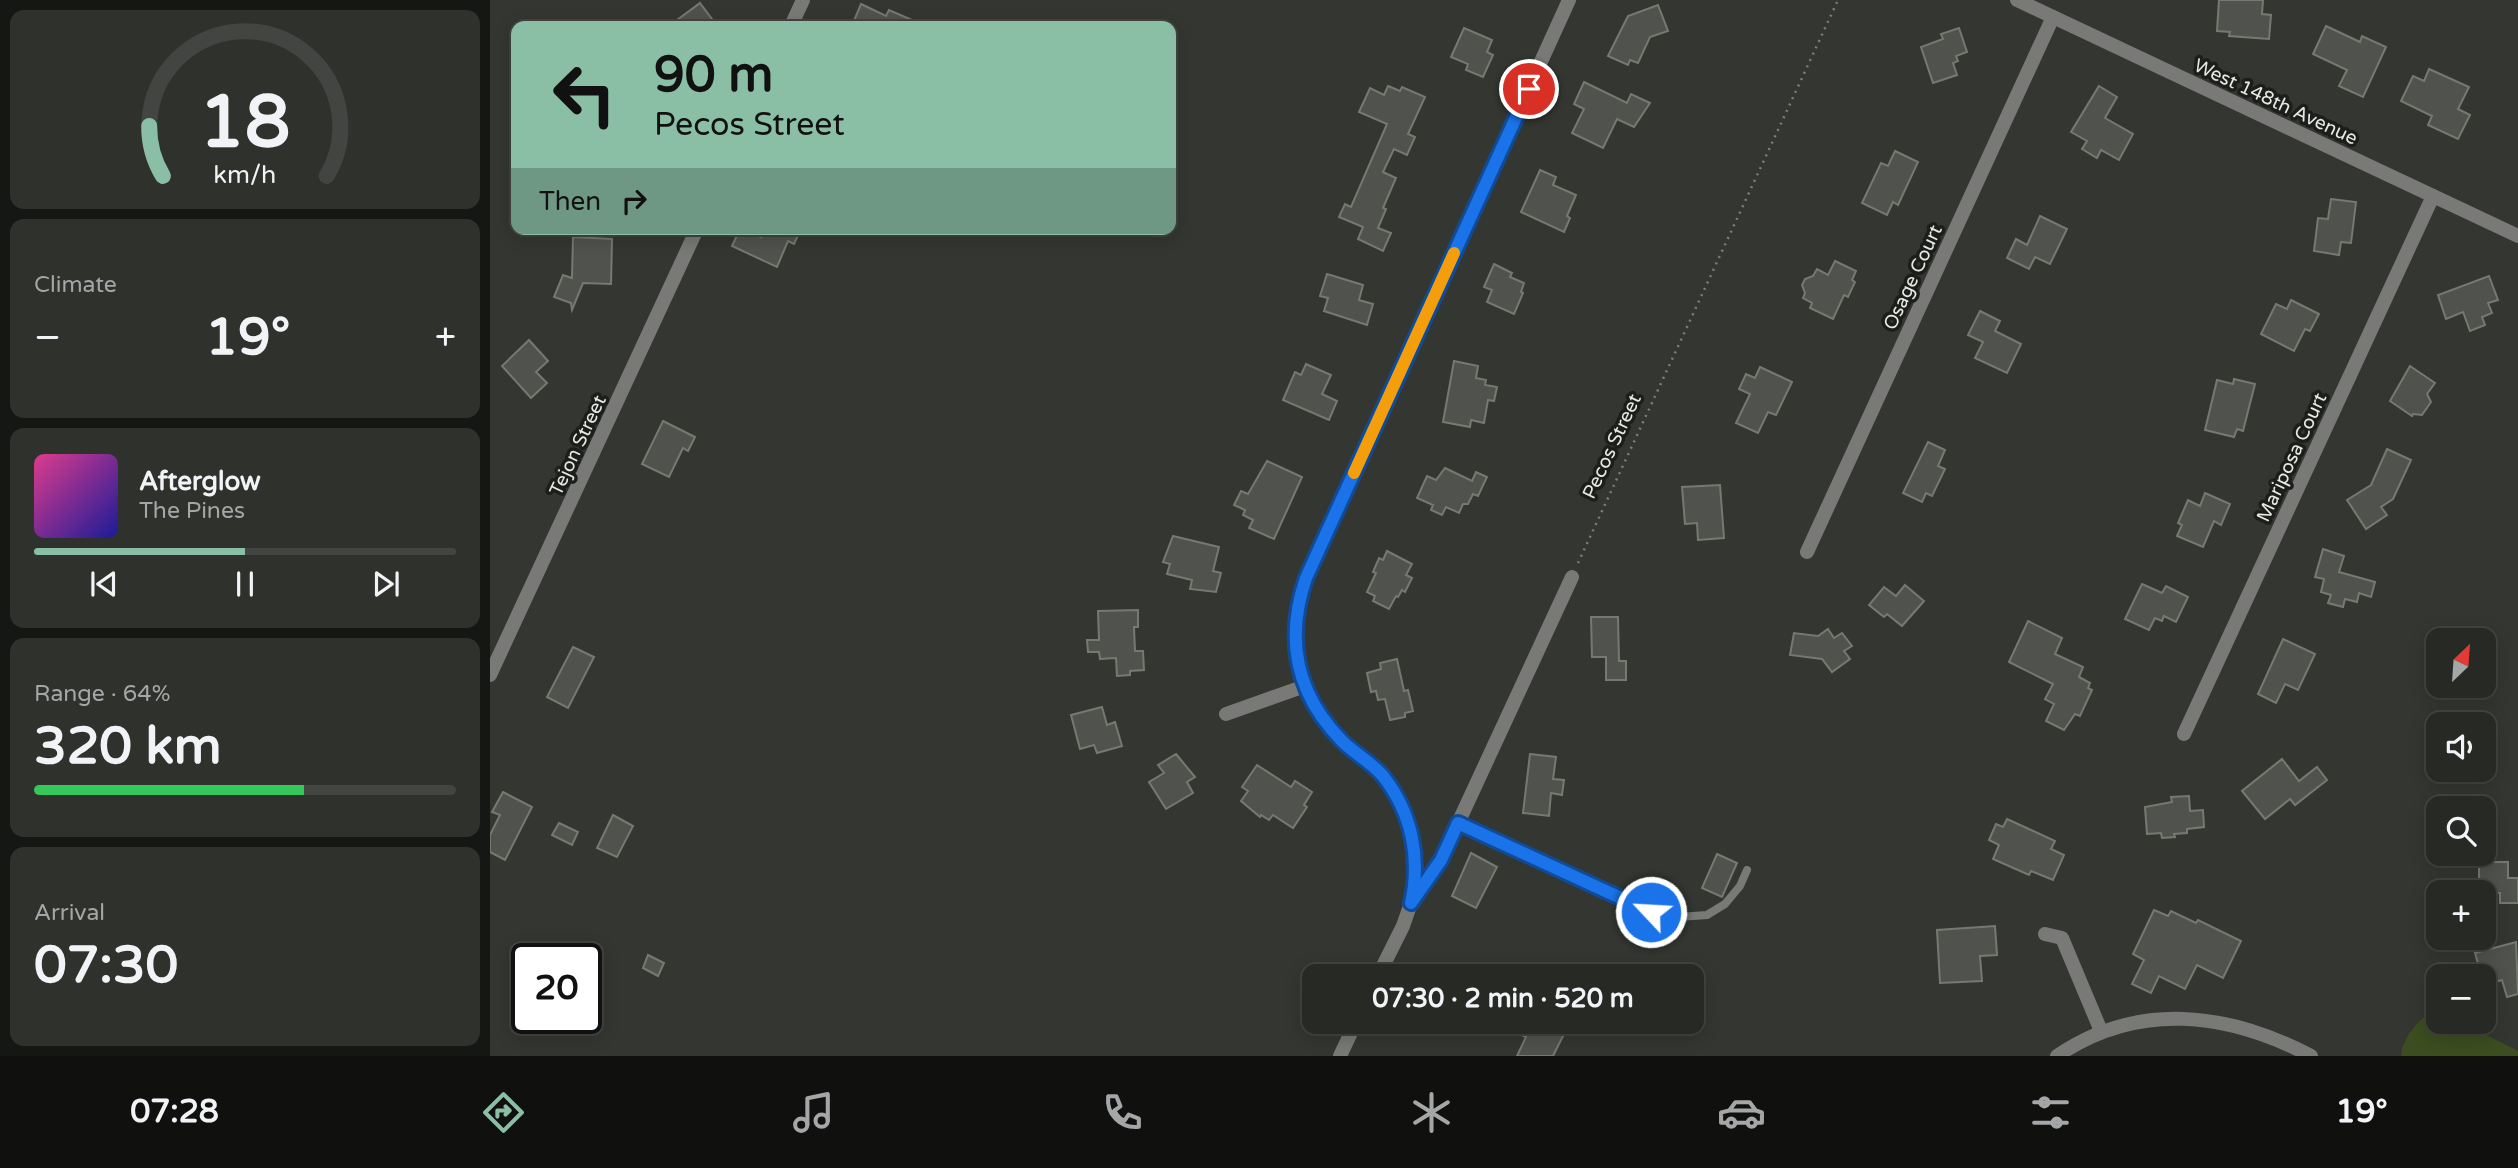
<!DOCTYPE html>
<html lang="en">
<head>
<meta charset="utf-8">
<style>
  :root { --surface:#272925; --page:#2f312d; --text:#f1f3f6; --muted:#a4a6a7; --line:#434542; --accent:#8abfa5 }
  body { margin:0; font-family:"Varela Round",sans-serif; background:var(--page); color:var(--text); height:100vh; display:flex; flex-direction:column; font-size:26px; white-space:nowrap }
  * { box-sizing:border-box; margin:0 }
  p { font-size:23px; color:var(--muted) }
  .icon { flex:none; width:38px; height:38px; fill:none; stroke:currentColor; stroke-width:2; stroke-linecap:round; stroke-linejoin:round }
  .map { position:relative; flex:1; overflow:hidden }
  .side { display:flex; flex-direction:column; gap:10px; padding:10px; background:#151714; width:490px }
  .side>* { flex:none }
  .banner { position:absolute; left:21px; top:21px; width:665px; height:214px; border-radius:14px; box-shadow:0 4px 18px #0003,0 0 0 2px var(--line); background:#8abfa5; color:#111; overflow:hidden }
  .needle { width:46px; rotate:25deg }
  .buttons { position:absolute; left:1936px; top:628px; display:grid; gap:14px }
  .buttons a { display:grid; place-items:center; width:70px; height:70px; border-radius:14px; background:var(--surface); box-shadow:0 4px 18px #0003,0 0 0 2px var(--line); font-size:35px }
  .speed { position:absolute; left:21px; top:943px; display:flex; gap:14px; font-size:35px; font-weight:700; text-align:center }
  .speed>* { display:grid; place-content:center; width:91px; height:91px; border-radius:50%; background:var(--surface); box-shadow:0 4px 18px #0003,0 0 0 2px var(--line); line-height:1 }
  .speed .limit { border:4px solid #111; border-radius:10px; background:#fff; color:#111 }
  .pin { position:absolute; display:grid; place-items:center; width:60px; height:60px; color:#fff; margin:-30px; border:4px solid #fff; border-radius:50%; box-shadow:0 2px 7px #0007 }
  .me { position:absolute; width:77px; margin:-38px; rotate:295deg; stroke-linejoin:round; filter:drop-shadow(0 0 5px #0008) }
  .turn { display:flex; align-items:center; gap:24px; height:147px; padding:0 28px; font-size:32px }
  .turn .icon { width:91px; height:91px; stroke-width:2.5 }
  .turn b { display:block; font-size:49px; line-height:60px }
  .then { display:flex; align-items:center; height:66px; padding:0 28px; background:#0003; gap:14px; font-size:26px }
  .big { font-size:52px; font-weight:800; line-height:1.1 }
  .side .tile { flex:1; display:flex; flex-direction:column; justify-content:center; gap:10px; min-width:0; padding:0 24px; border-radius:14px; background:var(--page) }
  .side .dial { align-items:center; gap:0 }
  .dial svg { height:182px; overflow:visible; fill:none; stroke:var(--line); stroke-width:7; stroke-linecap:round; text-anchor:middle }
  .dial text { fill:var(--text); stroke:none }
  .song { display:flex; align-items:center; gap:21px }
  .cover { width:84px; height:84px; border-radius:10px; background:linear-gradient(135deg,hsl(330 70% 55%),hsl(240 70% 35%)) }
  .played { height:7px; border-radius:4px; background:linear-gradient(90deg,var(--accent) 50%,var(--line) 50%) }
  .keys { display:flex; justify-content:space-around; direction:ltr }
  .heat { display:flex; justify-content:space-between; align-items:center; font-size:38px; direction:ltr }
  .charge { height:10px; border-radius:5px; background:linear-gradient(90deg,#34c759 64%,var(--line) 0) }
  .trip { position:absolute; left:812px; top:964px; width:402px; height:70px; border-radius:14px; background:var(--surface); box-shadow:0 4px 18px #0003,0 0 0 2px var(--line); font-weight:800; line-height:70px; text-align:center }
  .menu { display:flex; height:112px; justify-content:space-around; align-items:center; background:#10100f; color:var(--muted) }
  .menu .icon { width:49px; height:49px }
  .menu .on { color:var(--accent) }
  .menu b { font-size:32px; color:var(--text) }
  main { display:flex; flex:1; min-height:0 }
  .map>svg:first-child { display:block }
</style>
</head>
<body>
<main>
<section class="side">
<div class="tile dial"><svg viewBox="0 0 100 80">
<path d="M14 69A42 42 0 1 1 86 69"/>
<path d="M14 69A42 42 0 0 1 8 47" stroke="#8abfa5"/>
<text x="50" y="56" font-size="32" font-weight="700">18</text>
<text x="50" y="72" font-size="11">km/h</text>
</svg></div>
<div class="tile"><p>Climate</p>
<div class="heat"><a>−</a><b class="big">19°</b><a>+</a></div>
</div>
<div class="tile">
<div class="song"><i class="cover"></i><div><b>Afterglow</b><p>The Pines</p></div></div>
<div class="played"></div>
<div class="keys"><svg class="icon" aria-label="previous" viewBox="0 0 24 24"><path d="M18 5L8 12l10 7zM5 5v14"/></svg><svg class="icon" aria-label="pause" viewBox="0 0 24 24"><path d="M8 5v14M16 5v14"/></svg><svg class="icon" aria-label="next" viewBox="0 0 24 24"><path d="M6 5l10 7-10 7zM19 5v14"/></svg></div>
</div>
<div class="tile"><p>Range · 64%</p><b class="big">320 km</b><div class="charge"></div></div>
<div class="tile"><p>Arrival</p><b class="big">07:30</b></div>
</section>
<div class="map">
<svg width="2028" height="1056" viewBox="0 0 2028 1056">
  <rect width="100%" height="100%" fill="#343731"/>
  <path fill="#3c4d20" d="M1939,1013L1948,1014V1022H1970L2028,1051V1056H1911C1912,1039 1926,1023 1939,1013Z"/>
  <g fill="#50534d" stroke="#767972" stroke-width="2">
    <path d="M1729,0H1773L1772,14L1781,15L1779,39L1739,36L1740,32L1727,31Z"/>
    <path d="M210,3L222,19L212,26H179Z"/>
    <path d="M371,4L396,16L399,10L436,26H370L363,23Z"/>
    <path d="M1168,5L1178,31L1160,37L1148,63L1140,60L1138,65L1118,56L1138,16Z"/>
    <path d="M1836,26L1870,42L1872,36L1896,47L1873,97L1849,86L1857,70L1823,54Z"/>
    <path d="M974,28L1002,40L997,52L1003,55L993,77L976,70L978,64L961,57Z"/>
    <path d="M1469,28L1477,52L1466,56L1468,61L1463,63L1467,75L1443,83L1431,47L1453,39L1451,34Z"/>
    <path d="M1939,69L1979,87L1968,109L1980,115L1968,139L1938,125L1942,116L1911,101L1923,76L1934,81Z"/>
    <path d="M1094,82L1137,103L1141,94L1160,103L1144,127L1127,119L1113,148L1082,133L1094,109L1084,104Z"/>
    <path d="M898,86L910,91L912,87L935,97L918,134L925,137L917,155L904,149L893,172L906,178L893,208L896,209L888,228L901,233L893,251L868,239L873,227L849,217L855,204L861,207L897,124L869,112L880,88L894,95Z"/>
    <path d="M1609,86L1627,97L1615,118L1643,134L1629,160L1611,150L1607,158L1592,149L1597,141L1581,132Z"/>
    <path d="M1405,151L1428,162L1408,205L1403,202L1397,215L1372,203L1391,163L1398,166Z"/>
    <path d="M1050,170L1066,177L1063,185L1086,195L1077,216L1080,218L1074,232L1031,212Z"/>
    <path d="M1841,199L1866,202L1861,243L1851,242L1849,255L1824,251L1828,218L1838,219Z"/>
    <path d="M1550,216L1577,229L1560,264L1545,257L1539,269L1517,258L1526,239L1537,245Z"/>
    <path d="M250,229L271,237L273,231L270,229H311L304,244L298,241L287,267L242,246Z"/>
    <path d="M83,237L122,239L121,284L93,283L82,310L81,303L64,297L73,275L82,278Z"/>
    <path d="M1345,261L1366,271L1362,280L1365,282L1358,297L1354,295L1343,319L1320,308L1322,303L1313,298L1315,293L1312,285L1315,279L1323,276L1327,269L1338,275Z"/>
    <path d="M1004,264L1022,273L1020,277L1034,283L1031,292L1033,293L1024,314L997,302L1002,290L994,287Z"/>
    <path d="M837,274L873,285L869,300L883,304L877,325L834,311L838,298L830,296Z"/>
    <path d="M1999,276L2008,300L1998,303L2002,313L1992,317L1995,325L1980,331L1973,312L1956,319L1948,295Z"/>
    <path d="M1801,300L1829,314L1820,331L1815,329L1804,351L1771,334L1786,304L1797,309Z"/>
    <path d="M1490,311L1510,321L1505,331L1531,344L1517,373L1485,358L1493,342L1478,335Z"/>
    <path d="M39,340L58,361L46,372L57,383L41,398L12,366Z"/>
    <path d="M964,361L988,366L986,378L996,380L995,385L1007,387L1004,401L998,400L994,423L981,420L980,427L953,422Z"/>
    <path d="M816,364L841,375L832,394L847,401L839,420L793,400L805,372L811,375Z"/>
    <path d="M1920,366L1945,383L1937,394L1941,402L1932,415L1923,414L1922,416L1900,401Z"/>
    <path d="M1270,367L1302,382L1286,415L1278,412L1268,433L1246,423L1260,394L1249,389L1256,374L1265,378Z"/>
    <path d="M1744,379L1765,384L1753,431L1747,429L1744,437L1715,430L1727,380L1743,384Z"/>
    <path d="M173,421L205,437L198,451L193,448L179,477L152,464Z"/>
    <path d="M1438,442L1455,450L1448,466L1455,469L1442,496L1436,493L1432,502L1413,493Z"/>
    <path d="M1897,449L1921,460L1903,499L1891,507L1897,515L1876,529L1857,500L1881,485Z"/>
    <path d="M777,461L812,477L784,539L759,528L763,520L753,515L755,510L744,505L751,491L758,494Z"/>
    <path d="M955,468L982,481L986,472L997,477L988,496L983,494L978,504H973L969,513L956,507L952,515L941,510L943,505L927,498L937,476L946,480Z"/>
    <path d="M1230,485L1234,538L1208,540L1207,523L1195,524L1192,487Z"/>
    <path d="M1715,493L1740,504L1731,525L1724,521L1713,547L1687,536L1692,525L1688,523L1698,500L1710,506Z"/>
    <path d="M683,536L729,547L723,571L731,573L726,592L700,589L702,580L677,574L680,564L673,562Z"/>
    <path d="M1833,549L1854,556L1849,572L1885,582L1881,597L1869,593L1867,602L1855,599L1853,607L1838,603L1841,595L1831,592L1834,579L1825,577Z"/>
    <path d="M897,551L922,564L916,575L922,578L915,592L912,590L908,597L906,596L899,609L883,601L885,596L877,592L886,573L883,572L889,558L893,560Z"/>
    <path d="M1652,584L1672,593L1676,586L1698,597L1686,622L1674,616L1672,621L1665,618L1659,630L1635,619Z"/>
    <path d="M1415,585L1434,601L1412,626L1397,614L1394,617L1379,605L1394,587L1406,596Z"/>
    <path d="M648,610V627H644L645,651H653L654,670L640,671V675L627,676L626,658L610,659L609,652H598L597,640H609L608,611Z"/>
    <path d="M1101,617H1128L1129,661H1136V680H1116V657H1102Z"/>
    <path d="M1538,621L1572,638L1565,654L1593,667L1589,677L1600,683L1598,688L1602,690L1590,716L1585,714L1574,730L1556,721L1564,704L1555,699L1563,684L1519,662Z"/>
    <path d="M1338,629L1344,638L1352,633L1362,646L1354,651L1360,659L1342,672L1332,659L1300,655L1304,633L1328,636Z"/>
    <path d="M1793,639L1825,654L1808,690L1795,684L1786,703L1768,694Z"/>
    <path d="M83,647L104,657L78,708L57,697Z"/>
    <path d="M907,659L914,691L918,690L923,711L915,713V717L900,720L895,699L888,700L886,691L881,692L877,673L891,669L890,663Z"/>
    <path d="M612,707L617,725L625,722L632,746L607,753L604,745L590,749L581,715Z"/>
    <path d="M686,754L705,777L697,782L703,793L676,809L659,782L674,773L668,765Z"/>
    <path d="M1040,754L1066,757L1063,779L1074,780L1072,795L1061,793L1059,816L1033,813Z"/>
    <path d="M1792,759L1809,781L1827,767L1837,780L1805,805L1800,799L1775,819L1752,791Z"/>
    <path d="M767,765L801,787L805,781L822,792L814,805L817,807L803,828L783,815L779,820L771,815L770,817L751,801L758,791L752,787Z"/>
    <path d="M13,792L42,807L15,860L0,852V835L10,815L2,812Z"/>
    <path d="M1699,796L1700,811L1713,810L1714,827L1697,829V833L1684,834L1685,837L1672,838L1671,833L1657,834L1655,807L1682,802L1681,797Z"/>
    <path d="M123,815L143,826L127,857L107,848Z"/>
    <path d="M1517,819L1565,841L1561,849L1574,855L1563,880L1541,871L1539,875L1503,859L1509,845L1499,840L1506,824L1513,827Z"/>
    <path d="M69,823L88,832L82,845L62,835Z"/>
    <path d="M981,853L1007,867L986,908L962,896Z"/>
    <path d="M1227,854L1247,863L1232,897L1212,888Z"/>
    <path d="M1989,862H2018V878H2028V903H2010V893L1989,892Z"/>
    <path d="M1664,910L1678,916L1681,911L1706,923L1708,920L1751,941L1733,978L1707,965L1695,989L1669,976L1661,993L1642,984L1654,960L1643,954Z"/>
    <path d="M1505,926L1507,955L1490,956L1492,981L1450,983L1447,930Z"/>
    <path d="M2026,942L2028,994L2017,997L2012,980L1994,985L1985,953Z"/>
    <path d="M158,955L174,963L168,976L153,968Z"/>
    <path d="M1032,1022H1048L1074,1034L1063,1056H1027L1036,1037L1027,1033Z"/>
  </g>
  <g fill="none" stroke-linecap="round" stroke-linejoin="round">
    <path stroke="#7b7e78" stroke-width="2.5" stroke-dasharray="2 5" stroke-linecap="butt" d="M1088,563L1348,0"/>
    <path stroke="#797a77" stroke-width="8" d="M968,823L1175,918L1217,915L1235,904L1250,886L1257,870"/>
    <g stroke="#797a77" stroke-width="14">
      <path d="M1527,0L2028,236"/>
      <path d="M301,26L313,0"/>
      <path d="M1317,552L1563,17"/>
      <path d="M0,675L207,229"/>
      <path d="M736,714L815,686"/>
      <path d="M1694,734L1943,196"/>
      <path d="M921,903C931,858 922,813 893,776C881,762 865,753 852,741C806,694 795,639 816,578L1079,0"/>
      <path d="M1555,934L1572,938L1611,1031"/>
      <path d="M888,976L913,926L921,903L951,860L1082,577"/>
      <path d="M850,1056L866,1022"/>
      <path d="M1567,1056C1648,1001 1737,1012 1821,1056"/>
    </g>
  </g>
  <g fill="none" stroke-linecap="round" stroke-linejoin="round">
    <g stroke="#114b97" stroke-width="18">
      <path id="route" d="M1039,89L816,578C795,639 806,694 852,741C865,754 881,762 893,776C922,813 931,858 921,903L951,860L968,823L1161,912"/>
    </g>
    <use href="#route" stroke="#1a73e8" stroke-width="12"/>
    <path stroke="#f59e0b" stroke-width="12" d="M864,473L964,253"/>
  </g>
  <g text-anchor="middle" stroke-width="7" stroke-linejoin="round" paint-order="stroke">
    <g font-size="19" fill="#e7e9e5" stroke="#1c1e1b">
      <text transform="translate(1786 101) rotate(25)" y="7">West 148th Avenue</text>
      <text transform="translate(1422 277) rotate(-65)" y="7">Osage Court</text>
      <text transform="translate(87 445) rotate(-65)" y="7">Tejon Street</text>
      <text transform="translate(1121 446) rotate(-65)" y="7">Pecos Street</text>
      <text transform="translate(1801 457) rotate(-65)" y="7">Mariposa Court</text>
    </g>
  </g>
</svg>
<div class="buttons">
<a><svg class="needle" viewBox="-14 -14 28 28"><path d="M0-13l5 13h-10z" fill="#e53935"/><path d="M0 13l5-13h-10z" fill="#a4a6a7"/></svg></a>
<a><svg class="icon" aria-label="sound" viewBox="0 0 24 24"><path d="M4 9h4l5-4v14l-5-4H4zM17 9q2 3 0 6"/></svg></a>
<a><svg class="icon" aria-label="search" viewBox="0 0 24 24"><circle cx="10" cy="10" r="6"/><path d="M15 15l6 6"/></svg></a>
<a>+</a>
<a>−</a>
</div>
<div class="speed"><div class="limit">20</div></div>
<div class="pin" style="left:1039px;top:89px;background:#d93025"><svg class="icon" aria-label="arrive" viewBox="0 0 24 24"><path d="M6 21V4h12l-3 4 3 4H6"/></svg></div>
<svg class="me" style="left:1161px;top:912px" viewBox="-20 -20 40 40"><circle r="17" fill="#1a73e8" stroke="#fff" stroke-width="3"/><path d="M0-11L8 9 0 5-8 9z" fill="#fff"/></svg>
<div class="trip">07:30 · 2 min · 520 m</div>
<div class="banner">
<div class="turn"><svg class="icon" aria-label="left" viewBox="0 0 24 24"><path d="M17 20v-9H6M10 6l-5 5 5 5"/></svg><div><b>90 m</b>Pecos Street</div></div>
<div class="then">Then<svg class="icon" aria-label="right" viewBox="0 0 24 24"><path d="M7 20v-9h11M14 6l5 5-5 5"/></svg></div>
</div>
</div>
</main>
<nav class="menu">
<b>07:28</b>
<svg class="icon on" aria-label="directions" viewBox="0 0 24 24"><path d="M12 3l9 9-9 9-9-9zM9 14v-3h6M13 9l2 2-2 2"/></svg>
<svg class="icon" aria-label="music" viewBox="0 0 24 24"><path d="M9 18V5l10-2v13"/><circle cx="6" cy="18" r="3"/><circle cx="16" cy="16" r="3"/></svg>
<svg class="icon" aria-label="phone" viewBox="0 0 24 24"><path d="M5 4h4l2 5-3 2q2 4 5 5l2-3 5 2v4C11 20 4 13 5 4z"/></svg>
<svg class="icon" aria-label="climate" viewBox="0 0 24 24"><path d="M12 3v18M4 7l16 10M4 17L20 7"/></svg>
<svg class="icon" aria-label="car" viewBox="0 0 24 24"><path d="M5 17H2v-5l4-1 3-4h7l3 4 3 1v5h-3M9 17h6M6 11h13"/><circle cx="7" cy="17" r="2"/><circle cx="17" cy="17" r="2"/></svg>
<svg class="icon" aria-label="filters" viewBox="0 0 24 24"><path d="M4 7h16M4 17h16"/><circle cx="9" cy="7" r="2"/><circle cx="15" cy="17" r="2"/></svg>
<b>19°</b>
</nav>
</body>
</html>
